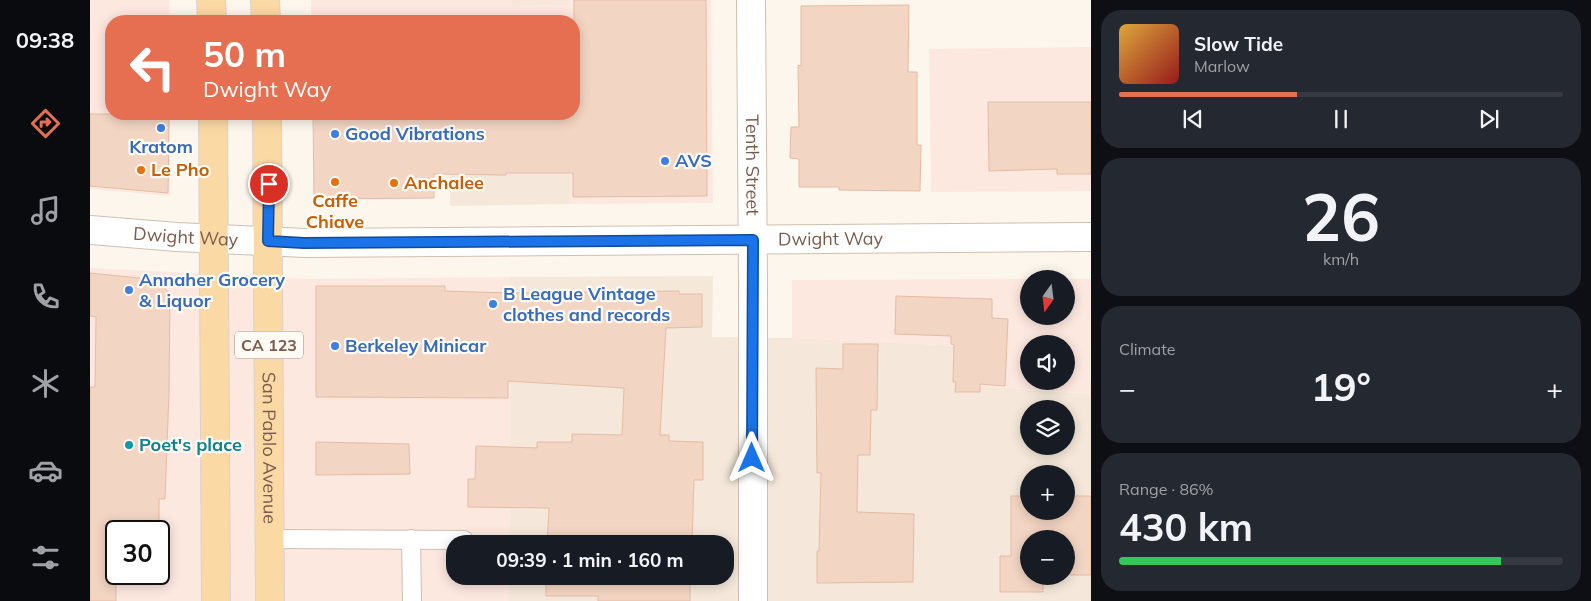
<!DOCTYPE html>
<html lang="en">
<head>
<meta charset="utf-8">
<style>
  :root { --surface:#171b24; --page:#242831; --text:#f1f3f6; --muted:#9ea1a6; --line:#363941; --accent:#e76f51 }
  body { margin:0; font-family:Mulish,sans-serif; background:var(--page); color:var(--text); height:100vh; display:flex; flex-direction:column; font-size:19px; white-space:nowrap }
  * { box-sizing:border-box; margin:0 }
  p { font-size:16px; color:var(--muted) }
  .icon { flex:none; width:28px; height:28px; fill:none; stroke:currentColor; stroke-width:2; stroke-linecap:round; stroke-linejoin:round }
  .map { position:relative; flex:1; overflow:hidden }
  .sheet { display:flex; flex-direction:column; gap:10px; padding:10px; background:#0d0f14; width:500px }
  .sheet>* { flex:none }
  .banner { position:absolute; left:15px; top:15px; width:475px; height:105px; border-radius:20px; box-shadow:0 2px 12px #0003; background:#e76f51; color:#fff; overflow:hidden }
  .needle { width:32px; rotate:194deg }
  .buttons { position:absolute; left:930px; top:270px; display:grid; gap:10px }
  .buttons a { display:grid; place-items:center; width:55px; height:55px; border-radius:50%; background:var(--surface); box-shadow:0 2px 12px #0003; font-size:25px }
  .speed { position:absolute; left:15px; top:520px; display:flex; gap:10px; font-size:25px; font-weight:700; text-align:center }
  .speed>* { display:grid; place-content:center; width:65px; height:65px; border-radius:50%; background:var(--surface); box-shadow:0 2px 12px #0003; line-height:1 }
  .speed .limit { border:2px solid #111; border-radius:8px; background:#fff; color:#111 }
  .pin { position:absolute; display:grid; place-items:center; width:42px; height:42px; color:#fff; margin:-21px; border:2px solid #fff; border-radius:50%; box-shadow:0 1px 5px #0007 }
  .me { position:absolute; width:55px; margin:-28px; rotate:0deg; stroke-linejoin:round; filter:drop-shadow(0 0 4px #0008) }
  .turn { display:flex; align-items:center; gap:18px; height:105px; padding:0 15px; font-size:22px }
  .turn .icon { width:65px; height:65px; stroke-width:2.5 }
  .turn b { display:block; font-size:35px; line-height:42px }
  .big { font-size:38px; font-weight:700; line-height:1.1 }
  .sheet .card { flex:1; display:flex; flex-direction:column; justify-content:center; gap:8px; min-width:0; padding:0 18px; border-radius:20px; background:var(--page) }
  .sheet .dial { align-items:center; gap:0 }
  .dial b { font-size:65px; line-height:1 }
  .song { display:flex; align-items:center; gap:15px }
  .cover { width:60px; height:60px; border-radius:8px; background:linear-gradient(135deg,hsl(40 70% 55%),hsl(0 70% 35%)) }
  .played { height:5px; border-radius:2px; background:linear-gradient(90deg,var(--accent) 40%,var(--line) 40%) }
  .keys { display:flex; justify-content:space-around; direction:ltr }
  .heat { display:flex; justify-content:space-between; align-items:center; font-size:28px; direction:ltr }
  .charge { height:8px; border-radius:4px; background:linear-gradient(90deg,#34c759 86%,var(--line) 0) }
  .trip { position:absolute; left:356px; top:535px; width:288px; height:50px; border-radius:20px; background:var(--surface); box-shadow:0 2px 12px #0003; font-weight:700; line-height:50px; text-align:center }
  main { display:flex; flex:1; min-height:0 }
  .dock { display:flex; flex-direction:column; width:90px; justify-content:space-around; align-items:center; background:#090b0e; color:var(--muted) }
  .dock .icon { width:35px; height:35px }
  .dock .on { color:var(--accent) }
  .dock b { font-size:22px; color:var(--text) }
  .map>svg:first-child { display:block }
</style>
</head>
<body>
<main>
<nav class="dock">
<b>09:38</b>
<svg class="icon on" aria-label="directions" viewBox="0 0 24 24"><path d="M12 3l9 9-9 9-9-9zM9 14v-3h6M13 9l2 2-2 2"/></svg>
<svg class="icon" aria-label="music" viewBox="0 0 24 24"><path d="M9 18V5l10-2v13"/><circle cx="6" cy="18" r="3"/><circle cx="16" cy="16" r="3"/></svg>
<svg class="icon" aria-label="phone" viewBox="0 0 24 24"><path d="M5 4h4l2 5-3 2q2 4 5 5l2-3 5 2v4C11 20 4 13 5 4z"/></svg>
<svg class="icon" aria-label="climate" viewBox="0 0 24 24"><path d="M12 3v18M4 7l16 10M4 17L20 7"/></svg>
<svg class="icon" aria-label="car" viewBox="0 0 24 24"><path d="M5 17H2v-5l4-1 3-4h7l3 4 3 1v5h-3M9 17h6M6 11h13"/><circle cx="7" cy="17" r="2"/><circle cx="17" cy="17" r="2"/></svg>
<svg class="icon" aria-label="filters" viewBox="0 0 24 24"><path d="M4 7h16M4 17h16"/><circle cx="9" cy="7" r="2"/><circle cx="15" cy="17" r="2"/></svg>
</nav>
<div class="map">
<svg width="1001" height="601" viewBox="0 0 1001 601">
  <rect width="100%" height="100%" fill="#fdf6ec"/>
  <g fill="#f5e8da" fill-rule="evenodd">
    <path d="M422,0H478V5L422,6Z"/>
    <path d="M361,114H479V204L360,206Z"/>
    <path d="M623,276L622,337L702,338L895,347V386L999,394L1001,374V601H419V576H635V544H420V277ZM939,409H976V446H939ZM939,474H976V511H939ZM939,539H976V576H939Z"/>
  </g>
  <g fill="#fde8e0" fill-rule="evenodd">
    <path d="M0,0H79L80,21H21V114H80V196L0,189Z"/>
    <path d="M221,0H422V6L478,5V0H621L623,203L479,204V114H484V21H221Z"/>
    <path d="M1001,47V191L841,192L839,49Z"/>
    <path d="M0,268L219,279L420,277V544H365V576H419V601H0ZM26,531H69V574H26Z"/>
    <path d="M939,279V316H976V279H1001L1000,394L895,386L894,347L702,338V280ZM939,344H976V381H939Z"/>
  </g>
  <g fill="#f3d5c3" stroke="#e6bba3">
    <path d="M484,0H616L617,196L483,197V173H416V175L344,174V198L224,199L223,114H484Z"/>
    <path d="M819,5L818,72H827V145H831L830,191L749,190V187H709V159L700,158L701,127H709L708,65L711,66V6Z"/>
    <path d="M898,102H1001V174H967V169L899,171Z"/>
    <path d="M0,114H79L78,193L0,186Z"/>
    <path d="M0,273L69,280L80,295L79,393L75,499H69V531H26V601H0V387H5L6,317L0,316Z"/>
    <path d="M226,286H355V291L419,293L589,291V294H612V327L576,328L570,435H579V441L613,442V480H604L602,544H457L459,508L378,507V479H385L386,446L447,448V442H482V434L532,435L534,388L418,381V398L226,397Z"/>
    <path d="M806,296L902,299V318L918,319L915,386L890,384V392H865L866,382H863L864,345L861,344V336L805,334Z"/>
    <path d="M753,344H788L787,410H781L780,455H768L767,512L824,514L823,582L727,583V551H729L731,473H727L726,368L753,369Z"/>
    <path d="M226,442L319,444L320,474L226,475Z"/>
    <path d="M921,496H939V511H976V496H1001V575H976V539H939V576H953V592H910V556H921Z"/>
    <path d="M456,576H600V601H508V596H456Z"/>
  </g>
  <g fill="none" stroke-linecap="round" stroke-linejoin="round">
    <g stroke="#d1beb0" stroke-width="20">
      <g id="service">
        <path d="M181,539L374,540"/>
        <path d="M321,539L322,601"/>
      </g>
    </g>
    <g stroke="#d1beb0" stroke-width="30">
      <g id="minor">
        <path id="s1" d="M661,0L663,285V601"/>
      </g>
    </g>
    <g stroke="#d1beb0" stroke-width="30">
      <g id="tertiary">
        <path id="s2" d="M0,230L87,237L215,243L1001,237"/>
      </g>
    </g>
    <g stroke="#dad1cd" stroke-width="30">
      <g id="primary">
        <path d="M121,0L122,21"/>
        <path d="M175,0L176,21"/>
        <path d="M123,114L126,601"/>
        <path id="s3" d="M177,114L180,601"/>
      </g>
    </g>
    <use href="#service" stroke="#fff" stroke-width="18"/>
    <use href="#minor" stroke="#fff" stroke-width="28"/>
    <use href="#tertiary" stroke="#fff" stroke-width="28"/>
    <use href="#primary" stroke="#fbd9a5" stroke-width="28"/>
  </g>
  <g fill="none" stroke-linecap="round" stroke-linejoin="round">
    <g stroke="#114b97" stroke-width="12">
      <path id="route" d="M179,184L178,241L214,243L663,240L662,458"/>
    </g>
    <use href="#route" stroke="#1a73e8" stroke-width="9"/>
  </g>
  <g fill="#3f7fe0" stroke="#fffaf3" stroke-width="2">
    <circle cx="71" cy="128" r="5"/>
    <circle cx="245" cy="134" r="5"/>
    <circle cx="575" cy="161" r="5"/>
    <circle cx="39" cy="290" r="5"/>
    <circle cx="403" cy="304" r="5"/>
    <circle cx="245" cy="346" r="5"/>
  </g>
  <g fill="#e8710a" stroke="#fffaf3" stroke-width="2">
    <circle cx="51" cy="170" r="5"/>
    <circle cx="245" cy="182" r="5"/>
    <circle cx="304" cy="183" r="5"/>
  </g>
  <circle fill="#0f9aa8" stroke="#fffaf3" stroke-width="2" cx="39" cy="445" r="5"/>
  <g text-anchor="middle" stroke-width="4.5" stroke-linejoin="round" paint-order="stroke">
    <rect fill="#fffaf3" stroke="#a28b7f" stroke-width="1" x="145" y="331.5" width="68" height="27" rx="4"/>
    <g font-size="16" font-weight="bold" fill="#7a5c4d">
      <text x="179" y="351">CA 123</text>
    </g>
    <g font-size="18" font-weight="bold" fill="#366cbe" stroke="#fffaf3" text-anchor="start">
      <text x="255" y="140">Good Vibrations</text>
      <text x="71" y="153" text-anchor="middle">Kratom</text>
      <text x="585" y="167">AVS</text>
      <text x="49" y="286">Annaher Grocery<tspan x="49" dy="21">&amp; Liquor</tspan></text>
      <text x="413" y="300">B League Vintage<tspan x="413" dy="21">clothes and records</tspan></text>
      <text x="255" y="352">Berkeley Minicar</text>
    </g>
    <g font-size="18" fill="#7a5c4d" stroke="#fffaf3">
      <text dy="6" stroke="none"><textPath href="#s1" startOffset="165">Tenth Street</textPath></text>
      <text dy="6" stroke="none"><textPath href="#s2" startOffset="96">Dwight Way</textPath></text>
      <text dy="6" stroke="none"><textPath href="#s2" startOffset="741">Dwight Way</textPath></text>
      <text dy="6" stroke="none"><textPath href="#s3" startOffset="334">San Pablo Avenue</textPath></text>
    </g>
    <g font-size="18" font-weight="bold" fill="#c56008" stroke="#fffaf3" text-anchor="start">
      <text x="61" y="176">Le Pho</text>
      <text x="314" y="189">Anchalee</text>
      <text x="245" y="207" text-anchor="middle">Caffe<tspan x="245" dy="21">Chiave</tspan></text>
    </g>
    <g font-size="18" font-weight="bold" fill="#0d838f" stroke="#fffaf3" text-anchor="start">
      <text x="49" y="451">Poet's place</text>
    </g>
  </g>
</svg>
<div class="buttons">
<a><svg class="needle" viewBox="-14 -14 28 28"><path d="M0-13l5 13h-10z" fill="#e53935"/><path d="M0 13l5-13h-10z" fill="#9ea1a6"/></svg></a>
<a><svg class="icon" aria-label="sound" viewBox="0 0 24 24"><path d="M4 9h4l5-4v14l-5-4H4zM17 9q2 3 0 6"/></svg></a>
<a><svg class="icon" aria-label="layers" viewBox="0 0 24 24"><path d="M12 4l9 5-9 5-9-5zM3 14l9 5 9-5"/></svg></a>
<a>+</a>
<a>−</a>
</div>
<div class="speed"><div class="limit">30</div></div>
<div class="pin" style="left:179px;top:184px;background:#d93025"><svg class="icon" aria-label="arrive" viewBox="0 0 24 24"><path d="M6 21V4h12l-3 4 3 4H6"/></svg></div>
<svg class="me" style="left:662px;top:458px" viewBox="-20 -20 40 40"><path d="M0-17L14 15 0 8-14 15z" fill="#1a73e8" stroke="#fff" stroke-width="4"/></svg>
<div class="trip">09:39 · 1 min · 160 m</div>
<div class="banner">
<div class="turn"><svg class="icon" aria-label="left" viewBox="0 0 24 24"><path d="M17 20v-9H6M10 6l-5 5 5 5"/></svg><div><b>50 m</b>Dwight Way</div></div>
</div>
</div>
<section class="sheet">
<div class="card">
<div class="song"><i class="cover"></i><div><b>Slow Tide</b><p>Marlow</p></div></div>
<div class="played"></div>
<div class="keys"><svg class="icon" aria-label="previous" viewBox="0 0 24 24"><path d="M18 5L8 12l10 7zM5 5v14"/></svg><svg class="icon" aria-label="pause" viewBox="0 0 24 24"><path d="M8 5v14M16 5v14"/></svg><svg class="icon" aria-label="next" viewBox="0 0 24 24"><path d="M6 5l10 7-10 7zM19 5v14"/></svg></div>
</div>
<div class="card dial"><b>26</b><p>km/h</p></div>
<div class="card"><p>Climate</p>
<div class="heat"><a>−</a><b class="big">19°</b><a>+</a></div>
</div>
<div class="card"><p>Range · 86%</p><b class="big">430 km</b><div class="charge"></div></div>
</section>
</main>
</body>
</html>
